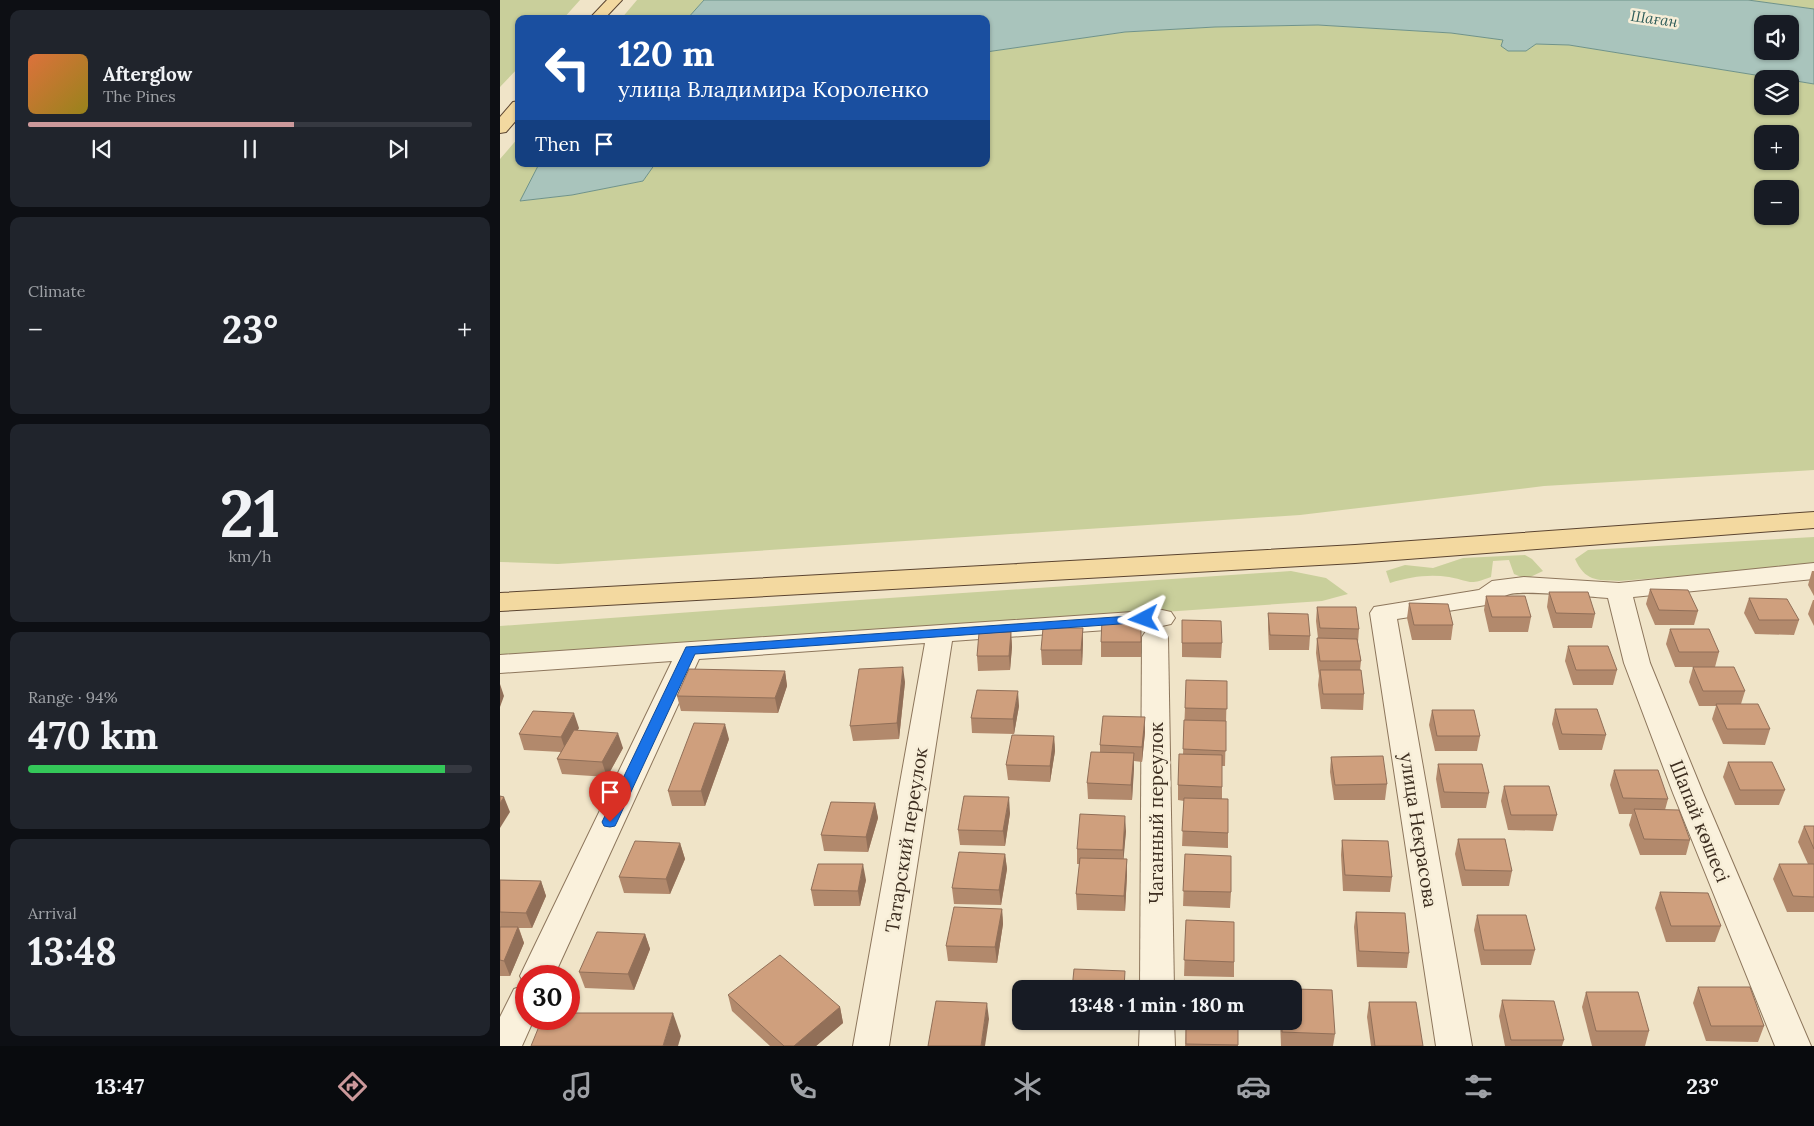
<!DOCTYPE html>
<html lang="en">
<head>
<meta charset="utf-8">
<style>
  :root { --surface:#171b24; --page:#20242c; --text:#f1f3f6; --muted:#9ea1a6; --line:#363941; --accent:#cc999b }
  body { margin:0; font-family:Lora,serif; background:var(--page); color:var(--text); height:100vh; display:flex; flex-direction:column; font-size:19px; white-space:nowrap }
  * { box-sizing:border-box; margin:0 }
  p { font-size:16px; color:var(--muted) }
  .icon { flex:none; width:28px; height:28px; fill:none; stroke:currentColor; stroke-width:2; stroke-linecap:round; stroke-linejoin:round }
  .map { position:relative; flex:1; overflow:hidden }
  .sheet { display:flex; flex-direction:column; gap:10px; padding:10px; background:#0d0f14; width:500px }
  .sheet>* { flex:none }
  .banner { position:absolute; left:15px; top:15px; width:475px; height:152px; border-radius:10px; box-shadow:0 1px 4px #0004; background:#1a4fa0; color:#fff; overflow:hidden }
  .fabs { position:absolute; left:1254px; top:15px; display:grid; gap:10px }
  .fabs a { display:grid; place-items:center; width:45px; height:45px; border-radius:10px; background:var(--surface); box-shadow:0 1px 4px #0004; font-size:25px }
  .speed { position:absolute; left:15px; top:965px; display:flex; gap:10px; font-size:25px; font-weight:700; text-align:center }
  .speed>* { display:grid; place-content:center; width:65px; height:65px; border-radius:50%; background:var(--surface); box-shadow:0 1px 4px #0004; line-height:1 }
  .speed .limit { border:8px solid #d22; background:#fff; color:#111 }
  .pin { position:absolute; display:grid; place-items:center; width:42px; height:42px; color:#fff; margin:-51px -21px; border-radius:50% 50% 50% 0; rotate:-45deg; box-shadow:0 0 5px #0007 }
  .pin .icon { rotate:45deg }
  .me { position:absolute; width:55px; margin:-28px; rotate:266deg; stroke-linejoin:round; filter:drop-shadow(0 0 4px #0008) }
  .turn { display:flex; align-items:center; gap:18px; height:105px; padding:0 20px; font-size:22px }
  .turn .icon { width:65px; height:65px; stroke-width:2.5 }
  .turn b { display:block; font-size:35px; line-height:42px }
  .then { display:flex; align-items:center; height:48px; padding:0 20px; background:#0003; gap:10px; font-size:19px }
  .big { font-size:38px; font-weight:800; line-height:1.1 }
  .sheet .tile { flex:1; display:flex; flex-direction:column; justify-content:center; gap:8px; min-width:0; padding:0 18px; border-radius:10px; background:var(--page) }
  .sheet .dial { align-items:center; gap:0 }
  .dial b { font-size:65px; line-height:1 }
  .song { display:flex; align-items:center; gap:15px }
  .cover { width:60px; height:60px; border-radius:8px; background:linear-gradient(135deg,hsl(20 70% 55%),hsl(50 70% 35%)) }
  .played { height:5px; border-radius:2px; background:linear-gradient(90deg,var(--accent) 60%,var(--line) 60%) }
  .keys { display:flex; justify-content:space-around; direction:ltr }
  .heat { display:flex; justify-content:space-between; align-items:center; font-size:28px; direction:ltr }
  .charge { height:8px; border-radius:4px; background:linear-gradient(90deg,#34c759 94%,var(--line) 0) }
  .trip { position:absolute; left:512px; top:980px; width:290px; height:50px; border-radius:10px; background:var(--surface); box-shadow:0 1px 4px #0004; font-weight:800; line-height:50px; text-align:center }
  .menu { display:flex; height:80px; justify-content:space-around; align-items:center; background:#090b0e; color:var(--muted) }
  .menu .icon { width:35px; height:35px }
  .menu .on { color:var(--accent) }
  .menu b { font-size:22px; color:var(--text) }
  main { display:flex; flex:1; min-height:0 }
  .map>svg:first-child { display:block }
</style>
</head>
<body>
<main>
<section class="sheet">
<div class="tile">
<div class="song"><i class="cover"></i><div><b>Afterglow</b><p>The Pines</p></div></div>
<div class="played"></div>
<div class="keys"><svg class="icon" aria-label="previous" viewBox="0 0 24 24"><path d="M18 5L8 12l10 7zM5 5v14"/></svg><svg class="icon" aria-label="pause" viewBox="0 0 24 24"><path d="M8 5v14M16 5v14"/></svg><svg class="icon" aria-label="next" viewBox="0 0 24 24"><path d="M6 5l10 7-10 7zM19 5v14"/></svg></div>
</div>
<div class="tile"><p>Climate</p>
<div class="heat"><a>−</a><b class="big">23°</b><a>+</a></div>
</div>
<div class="tile dial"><b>21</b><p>km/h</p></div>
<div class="tile"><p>Range · 94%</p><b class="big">470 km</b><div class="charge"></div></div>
<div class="tile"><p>Arrival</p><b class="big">13:48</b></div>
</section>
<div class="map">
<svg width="1314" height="1046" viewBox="0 0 1314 1046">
  <rect width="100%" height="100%" fill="#f0e4c8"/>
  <g fill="#c9cf9b" fill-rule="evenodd">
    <path d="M0,0H80L63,19H19V67L0,87Z"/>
    <path d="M137,0H204L187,19H121Z"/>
    <path d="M1248,0H1314V9Z"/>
    <path d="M818,25L951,33L1004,40L1026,51L1036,44L1069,45L1280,79H1262V106H1290V80L1314,84V470L1044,486L800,515L58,564L0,562V159L19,137V164H39L21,201L72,195L143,181L155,164L236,165L486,164V52L625,32L715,27ZM1262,134H1290V161H1262ZM1262,189H1290V216H1262Z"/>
    <path d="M1314,537V566L1119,581C1096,580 1085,581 1075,559L1088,550Z"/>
    <path d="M1025,555L1032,559L1043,571L1026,579L1014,574L1009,560L993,561L991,577C967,586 972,581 949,577C928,574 910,577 890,583L886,571L905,565L933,568L963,558Z"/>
    <path d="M791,571L826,578L848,594L822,601L0,658V626L345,601Z"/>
  </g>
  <g fill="#a9c4bc" stroke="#6f938a" fill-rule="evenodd">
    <path d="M204,0H1248L1314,9V84L1290,80V79H1280L1069,45L1036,44L1026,51H1008L1001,46L1003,40L951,33L818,25L715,27L625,32L486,52V19H187ZM1262,24H1290V51H1262Z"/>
    <path d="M39,164H155L143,181L72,195L20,201Z"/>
  </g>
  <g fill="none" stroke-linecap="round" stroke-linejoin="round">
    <g stroke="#8d765c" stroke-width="2">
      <g id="minor">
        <path d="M1314,563V579L1133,597L1150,663L1203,793L1311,1046H1275L1173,793L1124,663L1108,598C1089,597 1021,589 1007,595C999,598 994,603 986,605L897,619L972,1046H936L870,613L874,607L979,590L992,581L1024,577L1119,583Z"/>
        <path d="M662,610L671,612L675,618L671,624L662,626L452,641L389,1046H353L425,643L199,659L54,976H26V1019H34L22,1046H0V1017L14,989L25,985L20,976L172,661L0,673V655Z"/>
        <path d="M655,628L664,631L668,637L674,989H640L642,637L646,631Z"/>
        <path d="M640,1021H674L675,1046H639Z"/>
      </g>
    </g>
    <g stroke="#5b4430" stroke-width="2">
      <g id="major">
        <path d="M107,0H122L104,19H89Z"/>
        <path d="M19,101V117L6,132L0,133V117L13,102Z"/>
        <path d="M1314,512V528L855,563L0,611V593L855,545Z"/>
      </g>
    </g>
    <use href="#minor" fill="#faf1dc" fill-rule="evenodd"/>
    <use href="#major" fill="#f3d9a0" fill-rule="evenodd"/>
  </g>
  <g fill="#b2896c">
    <path d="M1312,571H1314V596L1308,585Z"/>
    <path d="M1150,589L1198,611L1194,625H1155L1146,604Z"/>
    <path d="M1049,592L1095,614L1092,628H1053L1047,607Z"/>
    <path d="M986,596L1031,617L1028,632H989L984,610Z"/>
    <path d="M1249,598L1299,620L1294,635L1255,634L1244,613Z"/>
    <path d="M1313,600H1314V626L1308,614Z"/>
    <path d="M909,603L953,625L951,640H912L907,618Z"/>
    <path d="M817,607L859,629L858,642L861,661L860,670L864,694L863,710L821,709L818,685L819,676L816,653L817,638H818L816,621Z"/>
    <path d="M768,613L810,636L809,650H769L768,628Z"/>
    <path d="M682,620L722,643L721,658L682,657Z"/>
    <path d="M583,628V643L582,665H542L541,650Z"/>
    <path d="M1170,629L1219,652L1215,667H1175L1166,644Z"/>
    <path d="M511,632L512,647L510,670L478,671L477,656Z"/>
    <path d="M641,635V657H601V642Z"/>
    <path d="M1068,646L1117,670L1113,685H1073L1065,661Z"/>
    <path d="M1193,667L1245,691L1241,704L1270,729L1265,745L1223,744L1212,719L1216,706H1199L1189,682Z"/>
    <path d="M285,671L287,686L278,713L181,711L177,696Z"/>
    <path d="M727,681L725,766H722V799L728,833V848L682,846L684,801L678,800V785L683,754L685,708Z"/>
    <path d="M405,682L399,739L353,741L350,726Z"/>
    <path d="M519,706L514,734L472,733L471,718Z"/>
    <path d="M1055,709L1106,735L1102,750H1059L1052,724Z"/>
    <path d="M932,710L980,736L977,751H935L929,725Z"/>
    <path d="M79,728L77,730L123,748L107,777L62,774L57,759L61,752L24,750L19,734Z"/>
    <path d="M645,732L642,762L634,761L632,800L588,799L587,783L600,752V745Z"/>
    <path d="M554,736L555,751L550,782L508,780L506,765Z"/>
    <path d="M229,739L205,806H172L168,791Z"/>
    <path d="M831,757L887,784L885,800H834L830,772Z"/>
    <path d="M1228,762L1285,790L1279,805H1235L1223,777Z"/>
    <path d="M938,764L989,793L986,808H941L936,779Z"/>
    <path d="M1114,770L1168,799L1165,810L1190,840L1186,855H1140L1129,825L1132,814H1119L1110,785Z"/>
    <path d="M1004,786L1057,815L1053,831L1008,830L1001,801Z"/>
    <path d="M375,803L378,818L368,852L324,851L321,835Z"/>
    <path d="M510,813L505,846L460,845L458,830Z"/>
    <path d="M1304,826H1314V912H1287L1273,879L1279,864H1308L1298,842Z"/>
    <path d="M626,831L623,859H627V875L625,911L577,910L576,894L580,864H577V849Z"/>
    <path d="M958,839L1012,871L1009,886H962L955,854Z"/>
    <path d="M842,840L892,877L890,892L843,891L841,855Z"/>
    <path d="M180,843L185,859L170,894L124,893L119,877Z"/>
    <path d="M505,854L507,869L501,905L454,904L452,888Z"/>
    <path d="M685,854L731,892L730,908L683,906Z"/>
    <path d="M0,880L41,881L46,896L32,928H19L24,943L10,976H0Z"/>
    <path d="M366,880L360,906H314L311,890Z"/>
    <path d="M1160,892L1221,926L1215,942H1166L1155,908Z"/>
    <path d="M502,909L503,924L497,963L448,961L446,946Z"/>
    <path d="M856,912L909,953L907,968L857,967L854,927Z"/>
    <path d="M977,915L1035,950L1031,965H981L974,930Z"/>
    <path d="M686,920L734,962V977L684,976Z"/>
    <path d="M145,934L150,949L134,990L85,988L79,972Z"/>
    <path d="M1198,987L1264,1026L1258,1042L1206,1041L1193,1003Z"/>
    <path d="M1086,992L1149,1031L1145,1046H1092L1082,1007Z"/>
    <path d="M228,995L340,1007L343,1023L316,1046H270L232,1011Z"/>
    <path d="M1002,1000L1064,1040L1062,1046H1005L999,1016Z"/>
    <path d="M869,1002L923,1046H871L867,1017Z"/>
    <path d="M571,1021H622V1030L571,1028Z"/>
    <path d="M686,1021H738V1046H685Z"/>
    <path d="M780,1021H794L835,1034L833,1046H781Z"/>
  </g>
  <g fill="#916f58">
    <path d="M583,628V643L582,665L581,650Z"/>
    <path d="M511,632L512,647L510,670L509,656Z"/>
    <path d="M403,667L405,682L399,739L397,723Z"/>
    <path d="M285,671L287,686L278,713L275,698Z"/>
    <path d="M0,684L4,696L0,707Z"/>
    <path d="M518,691L519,706L514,734L513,719Z"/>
    <path d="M74,713L79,728L66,752L61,737Z"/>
    <path d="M645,717V732L642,762V747Z"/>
    <path d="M225,724L229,739L205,806L201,791Z"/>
    <path d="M118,733L123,748L107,777L102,762Z"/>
    <path d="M554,736L555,751L550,782V766Z"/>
    <path d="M634,753V769L632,800L631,785Z"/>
    <path d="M4,797L10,812L0,828V803Z"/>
    <path d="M509,797L510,813L505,846L503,831Z"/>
    <path d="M375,803L378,818L368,852L366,837Z"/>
    <path d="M625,816L626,831L623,866V850Z"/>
    <path d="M180,843L185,859L170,894L166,879Z"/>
    <path d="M505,854L507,869L501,905L499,890Z"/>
    <path d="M627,859V875L625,911L624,896Z"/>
    <path d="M363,864L366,880L360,906L358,891Z"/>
    <path d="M41,881L46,896L32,928L26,913Z"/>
    <path d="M502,909L503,924L497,963L495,947Z"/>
    <path d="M18,927L24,943L10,976L4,961Z"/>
    <path d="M145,934L150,949L134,990L128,974Z"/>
    <path d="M625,971V989H624Z"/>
    <path d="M487,1003L489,1019L485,1046H481Z"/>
    <path d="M340,1007L343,1023L316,1046H294Z"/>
    <path d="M173,1013L181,1036L178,1046H163Z"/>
  </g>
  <g fill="#cf9f7d" stroke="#916f58">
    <path d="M1150,589L1188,590L1198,611L1159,610Z"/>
    <path d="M1049,592H1088L1095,614L1056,613Z"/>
    <path d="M986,596H1025L1031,617H992Z"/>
    <path d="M1249,598L1287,599L1299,620H1259Z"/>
    <path d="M909,603L948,604L953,625H914Z"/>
    <path d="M817,607H856L859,629L820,628Z"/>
    <path d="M768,613L808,614L810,636L770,635Z"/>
    <path d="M602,620H641V642H601Z"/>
    <path d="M682,620L721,621L722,643H682Z"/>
    <path d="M543,628H583L581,650H541Z"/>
    <path d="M1170,629H1209L1219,652H1179Z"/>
    <path d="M511,632L509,656H477L479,633Z"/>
    <path d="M817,638L857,639L861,661H820Z"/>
    <path d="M1068,646H1108L1117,670H1076Z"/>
    <path d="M403,667L397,723L350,726L359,669Z"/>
    <path d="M1193,667H1234L1245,691H1203Z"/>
    <path d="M189,669L285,671L275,698L177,696Z"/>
    <path d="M820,670H861L864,694H823Z"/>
    <path d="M686,680L727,681V709L685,708Z"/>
    <path d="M477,690L518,691L513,719L471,718Z"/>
    <path d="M1216,704H1258L1270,729H1227Z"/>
    <path d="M1055,709H1097L1106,735L1062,734Z"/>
    <path d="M932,710H974L980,736H937Z"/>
    <path d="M33,711L74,713L61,737L19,734Z"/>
    <path d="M603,716L645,717L642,747L600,745Z"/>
    <path d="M684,720L726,721V751L683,749Z"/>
    <path d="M194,723L225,724L201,791H168Z"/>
    <path d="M74,730L118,733L102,762L57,759Z"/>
    <path d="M512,735L554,736L550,766L506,765Z"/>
    <path d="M591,752L634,753L631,785L587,783Z"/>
    <path d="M679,754L722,755V787L678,785Z"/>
    <path d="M883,756L887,784L835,785L831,757Z"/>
    <path d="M1228,762H1272L1285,790H1240Z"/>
    <path d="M938,764H982L989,793L944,792Z"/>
    <path d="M1114,770H1158L1168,799L1123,798Z"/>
    <path d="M1004,786H1049L1057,815H1011Z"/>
    <path d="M0,796L4,797L0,803Z"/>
    <path d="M464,796L509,797L503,831L458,830Z"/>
    <path d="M684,798L728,799V833L682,831Z"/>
    <path d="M331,802L375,803L366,837L321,835Z"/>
    <path d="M1134,809L1179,810L1190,840L1144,839Z"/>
    <path d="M580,814L625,816L623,850L577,849Z"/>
    <path d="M1304,826H1314V849Z"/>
    <path d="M958,839H1005L1012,871L965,870Z"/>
    <path d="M842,840L888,841L892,877L845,875Z"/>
    <path d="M135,841L180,843L166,879L119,877Z"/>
    <path d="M459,852L505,854L499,890L452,888Z"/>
    <path d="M685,854L731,856V892L683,891Z"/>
    <path d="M580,858L627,859L624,896L576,894Z"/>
    <path d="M318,864H363L358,891L311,890Z"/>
    <path d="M1279,864H1314V897L1293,896Z"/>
    <path d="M0,880L41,881L26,913L0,912Z"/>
    <path d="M1160,892L1208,893L1221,926H1171Z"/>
    <path d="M454,907L502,909L495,947L446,946Z"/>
    <path d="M856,912L905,913L909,953L859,951Z"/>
    <path d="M977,915H1026L1035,950H984Z"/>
    <path d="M686,920L734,922V962L684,960Z"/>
    <path d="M0,927H18L4,961L0,960Z"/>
    <path d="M97,932L145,934L128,974L79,972Z"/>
    <path d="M280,955L340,1007L294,1046H284L228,995Z"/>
    <path d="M574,969L625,971L624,989H572Z"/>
    <path d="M1198,987H1250L1264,1026H1211Z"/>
    <path d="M794,989L832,990L835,1034L782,1032V1021H794Z"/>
    <path d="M1086,992H1138L1149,1031H1096Z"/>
    <path d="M1002,1000L1054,1001L1064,1040H1011Z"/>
    <path d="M436,1001L487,1003L481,1046H428Z"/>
    <path d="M869,1002H916L923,1046H875Z"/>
    <path d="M69,1013H173L163,1046H31L42,1019H69Z"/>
    <path d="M686,1021H738V1045L686,1044Z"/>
  </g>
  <path fill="#1a73e8" stroke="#114b97" d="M644,615L650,619L648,622L195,654L117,822L115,826L110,827L104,826L102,822L186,647Z"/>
  <g text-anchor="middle" stroke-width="5" stroke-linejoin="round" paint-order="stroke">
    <g font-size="15" font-style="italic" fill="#2f5d5a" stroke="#f7eed8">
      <text transform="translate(1154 19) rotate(8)" y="5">Шаған</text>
    </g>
    <g font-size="19" fill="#3d2e20" stroke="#f7eed8">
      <text transform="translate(656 813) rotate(-90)" y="7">Чаганный переулок</text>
      <text transform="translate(1200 821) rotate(68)" y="7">Шапай көшесі</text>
      <text transform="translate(919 830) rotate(81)" y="7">улица Некрасова</text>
      <text transform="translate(406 840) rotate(-81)" y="7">Татарский переулок</text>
    </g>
  </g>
</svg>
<div class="fabs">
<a><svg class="icon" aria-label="sound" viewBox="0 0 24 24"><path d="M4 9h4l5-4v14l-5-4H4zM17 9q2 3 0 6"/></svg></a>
<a><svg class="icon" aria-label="layers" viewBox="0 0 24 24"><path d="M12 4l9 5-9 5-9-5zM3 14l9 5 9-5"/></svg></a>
<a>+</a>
<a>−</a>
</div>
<div class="speed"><div class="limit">30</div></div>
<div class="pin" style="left:110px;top:822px;background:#d93025"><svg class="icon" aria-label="arrive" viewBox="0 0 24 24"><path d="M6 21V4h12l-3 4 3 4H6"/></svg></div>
<svg class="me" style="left:644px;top:619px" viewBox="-20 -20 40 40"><path d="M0-17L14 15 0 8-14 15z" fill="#1a73e8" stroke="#fff" stroke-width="4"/></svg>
<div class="trip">13:48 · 1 min · 180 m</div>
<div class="banner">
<div class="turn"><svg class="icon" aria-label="left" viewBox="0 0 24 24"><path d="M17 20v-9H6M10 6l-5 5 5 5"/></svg><div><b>120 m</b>улица Владимира Короленко</div></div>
<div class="then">Then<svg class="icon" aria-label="arrive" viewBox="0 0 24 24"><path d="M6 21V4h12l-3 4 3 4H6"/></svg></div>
</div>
</div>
</main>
<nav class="menu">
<b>13:47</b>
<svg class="icon on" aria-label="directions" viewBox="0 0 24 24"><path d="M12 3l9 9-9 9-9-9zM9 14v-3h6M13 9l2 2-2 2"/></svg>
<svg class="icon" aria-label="music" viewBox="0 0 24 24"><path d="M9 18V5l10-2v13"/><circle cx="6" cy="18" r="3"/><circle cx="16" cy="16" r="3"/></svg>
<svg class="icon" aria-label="phone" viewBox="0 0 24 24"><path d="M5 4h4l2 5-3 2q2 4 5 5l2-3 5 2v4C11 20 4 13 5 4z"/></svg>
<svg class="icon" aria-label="climate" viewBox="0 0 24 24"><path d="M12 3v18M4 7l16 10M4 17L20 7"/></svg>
<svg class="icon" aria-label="car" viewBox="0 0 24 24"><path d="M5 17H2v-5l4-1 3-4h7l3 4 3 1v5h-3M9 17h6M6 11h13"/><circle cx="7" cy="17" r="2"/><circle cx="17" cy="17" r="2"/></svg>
<svg class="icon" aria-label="filters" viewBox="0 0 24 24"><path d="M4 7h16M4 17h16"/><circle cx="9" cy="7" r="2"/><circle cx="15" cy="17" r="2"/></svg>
<b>23°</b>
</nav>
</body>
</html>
